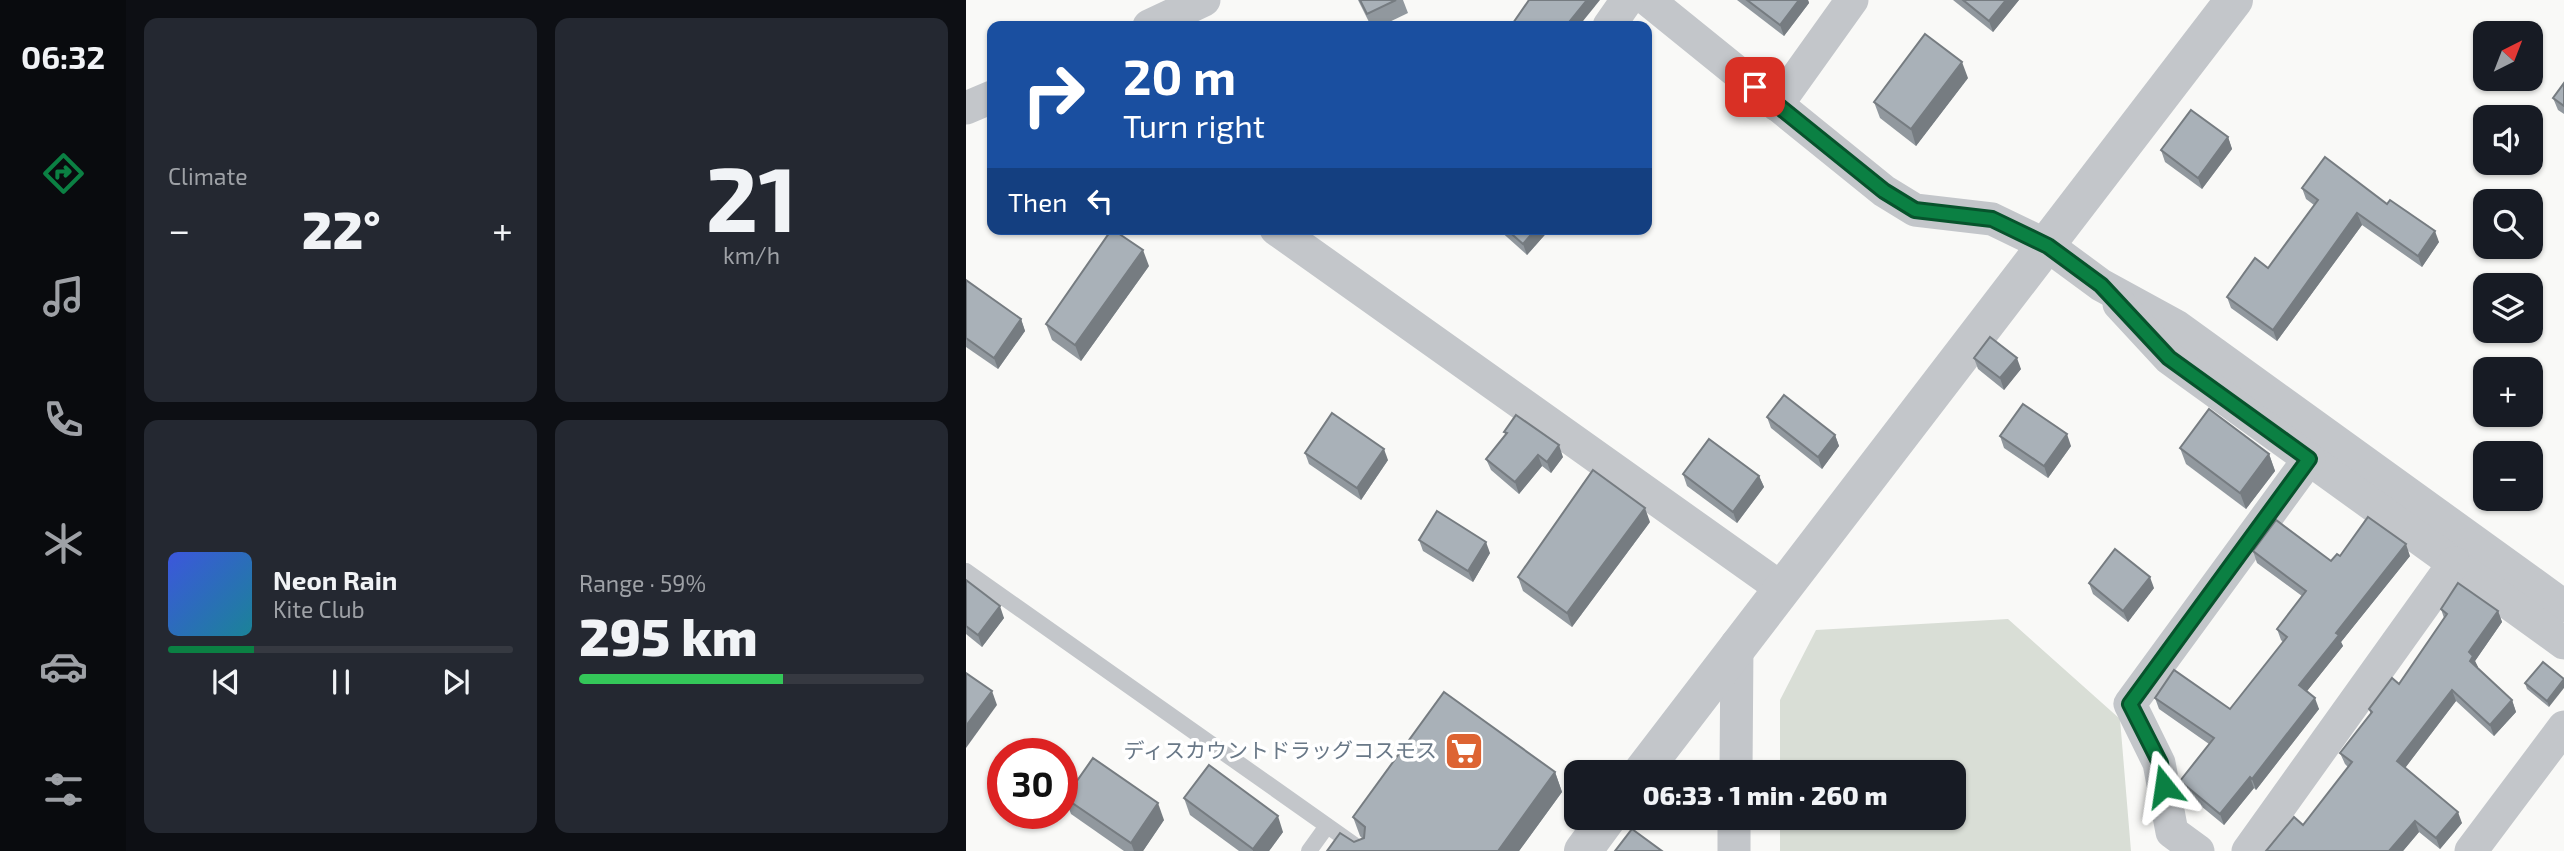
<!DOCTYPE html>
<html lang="en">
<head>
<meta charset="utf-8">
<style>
  :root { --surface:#171b24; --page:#242831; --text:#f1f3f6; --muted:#9ea1a6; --line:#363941; --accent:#0b8043 }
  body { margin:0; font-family:"Exo 2","Noto Sans JP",sans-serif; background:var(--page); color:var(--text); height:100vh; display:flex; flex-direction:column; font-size:26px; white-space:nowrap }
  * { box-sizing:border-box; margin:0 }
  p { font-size:23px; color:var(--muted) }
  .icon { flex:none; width:38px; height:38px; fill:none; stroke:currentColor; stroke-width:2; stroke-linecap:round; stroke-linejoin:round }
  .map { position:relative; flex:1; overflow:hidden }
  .panel { display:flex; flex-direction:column; gap:18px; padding:18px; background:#0d0f14; width:840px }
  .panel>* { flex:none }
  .hud { position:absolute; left:21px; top:21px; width:665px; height:214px; border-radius:14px; box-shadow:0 2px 5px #0004; background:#1a4fa0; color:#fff; overflow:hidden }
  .needle { width:46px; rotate:42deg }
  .tools { position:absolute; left:1507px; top:21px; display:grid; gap:14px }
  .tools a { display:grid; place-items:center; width:70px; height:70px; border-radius:14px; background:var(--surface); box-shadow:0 2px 5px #0004; font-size:35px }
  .speed { position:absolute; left:21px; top:738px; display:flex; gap:14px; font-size:35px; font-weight:700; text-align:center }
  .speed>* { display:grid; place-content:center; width:91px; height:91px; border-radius:50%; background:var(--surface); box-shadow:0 2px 5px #0004; line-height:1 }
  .speed .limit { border:10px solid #d22; background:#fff; color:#111 }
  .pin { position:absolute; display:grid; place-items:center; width:60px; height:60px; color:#fff; margin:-30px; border-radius:14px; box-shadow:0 4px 10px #0006 }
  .me { position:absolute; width:77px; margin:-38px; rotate:345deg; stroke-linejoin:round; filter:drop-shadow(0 0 5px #0008) }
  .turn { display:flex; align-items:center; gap:24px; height:147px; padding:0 21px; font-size:32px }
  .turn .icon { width:91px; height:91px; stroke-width:2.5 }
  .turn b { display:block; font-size:49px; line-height:60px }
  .then { display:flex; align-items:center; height:66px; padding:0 21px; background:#0003; gap:14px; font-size:26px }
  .big { font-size:52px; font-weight:800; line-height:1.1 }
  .panel .card { flex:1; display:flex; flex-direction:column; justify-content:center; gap:10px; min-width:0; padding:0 24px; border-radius:14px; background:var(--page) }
  .panel .dial { align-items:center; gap:0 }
  .dial b { font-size:91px; line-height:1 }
  .song { display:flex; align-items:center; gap:21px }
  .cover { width:84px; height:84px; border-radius:10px; background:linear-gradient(135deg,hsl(230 70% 55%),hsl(190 70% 35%)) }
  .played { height:7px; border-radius:4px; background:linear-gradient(90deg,var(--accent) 25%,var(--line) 25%) }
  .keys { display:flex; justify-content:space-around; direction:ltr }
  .heat { display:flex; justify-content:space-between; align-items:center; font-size:38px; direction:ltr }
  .charge { height:10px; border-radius:5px; background:linear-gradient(90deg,#34c759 59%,var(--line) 0) }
  .panel .tiles { flex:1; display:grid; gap:18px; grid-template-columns:repeat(2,1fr) }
  .trip { position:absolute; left:598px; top:760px; width:402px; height:70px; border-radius:14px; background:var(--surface); box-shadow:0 2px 5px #0004; font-weight:800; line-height:70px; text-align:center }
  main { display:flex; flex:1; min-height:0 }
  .tab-bar { display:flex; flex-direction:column; width:126px; justify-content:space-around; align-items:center; background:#090b0e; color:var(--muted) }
  .tab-bar .icon { width:49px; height:49px }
  .tab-bar .selected { color:var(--accent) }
  .tab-bar b { font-size:32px; color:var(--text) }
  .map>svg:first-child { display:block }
</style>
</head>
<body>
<main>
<nav class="tab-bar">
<b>06:32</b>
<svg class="icon selected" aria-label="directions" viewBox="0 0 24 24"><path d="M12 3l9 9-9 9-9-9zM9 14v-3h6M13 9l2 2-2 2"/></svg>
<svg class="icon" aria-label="music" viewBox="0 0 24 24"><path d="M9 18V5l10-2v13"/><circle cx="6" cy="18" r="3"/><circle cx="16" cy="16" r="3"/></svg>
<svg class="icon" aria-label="phone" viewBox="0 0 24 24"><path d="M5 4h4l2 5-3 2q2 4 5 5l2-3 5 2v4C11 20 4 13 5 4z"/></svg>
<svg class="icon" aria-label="climate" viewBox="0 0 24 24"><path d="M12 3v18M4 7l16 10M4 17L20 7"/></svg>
<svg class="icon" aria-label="car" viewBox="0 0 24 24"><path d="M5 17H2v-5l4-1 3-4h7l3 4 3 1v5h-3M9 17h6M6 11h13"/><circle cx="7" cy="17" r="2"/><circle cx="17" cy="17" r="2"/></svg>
<svg class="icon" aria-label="filters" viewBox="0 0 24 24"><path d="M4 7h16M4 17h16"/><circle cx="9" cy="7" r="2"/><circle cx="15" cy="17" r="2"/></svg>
</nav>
<section class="panel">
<div class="tiles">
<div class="card"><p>Climate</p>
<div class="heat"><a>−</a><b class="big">22°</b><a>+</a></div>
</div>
<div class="card dial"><b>21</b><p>km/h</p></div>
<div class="card">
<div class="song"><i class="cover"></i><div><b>Neon Rain</b><p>Kite Club</p></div></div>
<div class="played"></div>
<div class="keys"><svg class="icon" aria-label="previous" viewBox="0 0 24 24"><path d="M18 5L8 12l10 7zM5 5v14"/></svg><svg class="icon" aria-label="pause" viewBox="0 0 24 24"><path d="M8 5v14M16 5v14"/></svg><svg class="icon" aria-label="next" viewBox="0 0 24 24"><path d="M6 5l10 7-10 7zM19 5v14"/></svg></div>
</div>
<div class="card"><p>Range · 59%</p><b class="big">295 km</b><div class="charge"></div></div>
</div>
</section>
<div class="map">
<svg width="1598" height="851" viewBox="0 0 1598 851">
  <rect width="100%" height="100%" fill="#f9f9f7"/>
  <path fill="#d9ded6" d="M1042,619L1154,719L1165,851H814V817H989V772H814V700L850,630Z"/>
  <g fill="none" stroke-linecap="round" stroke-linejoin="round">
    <g stroke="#c3c6ca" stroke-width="16">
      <path d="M0,571L397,851"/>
      <path d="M343,851L361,826"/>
    </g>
    <g stroke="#c3c6ca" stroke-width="33">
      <path d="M682,0L918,191L949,210L1026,219L1082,246L1135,285L1210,326L1598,606"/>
      <path d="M183,26L238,0"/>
      <path d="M643,26L661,0"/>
      <path d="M811,105L886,0"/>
      <path d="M0,108L26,97"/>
      <path d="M310,229L815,588"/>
      <path d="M1153,304L1203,358L1598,643"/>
      <path d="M770,772L771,644"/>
      <path d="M768,851V817"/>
      <path d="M1232,851L1206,832L1193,763L1164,704L1343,459"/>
      <path d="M1282,851L1488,563"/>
      <path d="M1505,851L1598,727"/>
    </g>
    <g stroke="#c3c6ca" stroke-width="38">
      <path d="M676,772L1268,0"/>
      <path d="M617,851L642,817"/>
    </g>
  </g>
  <g fill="#91989e">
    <path d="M392,0H437L442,13L415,26H405Z"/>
    <path d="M771,0H842L843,3L818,36Z"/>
    <path d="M987,0H1053L1027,32Z"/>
    <path d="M1002,78L950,146L914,118L908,102Z"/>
    <path d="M1598,83V114L1592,110L1587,98Z"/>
    <path d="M1262,137L1266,149L1236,189L1199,162L1195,150Z"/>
    <path d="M1336,188L1421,204L1473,242L1456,267L1396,225L1311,341L1265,308L1261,297L1302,268L1348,205L1340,199Z"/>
    <path d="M532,229H584L561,255Z"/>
    <path d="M183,266L115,361L86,340L80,324Z"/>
    <path d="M0,280L55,319L59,331L32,369L0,347Z"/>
    <path d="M1008,358L1055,369L1038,390L1012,369Z"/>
    <path d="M801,417L869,435L873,446L856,469L805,428Z"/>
    <path d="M538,432L597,457L585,473L576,466L553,494L525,470L520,459L540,435Z"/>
    <path d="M1034,436L1105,446L1082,478L1038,448Z"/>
    <path d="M1214,448L1303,454L1309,471L1280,509L1220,464Z"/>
    <path d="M339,453L422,460L395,500L343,464Z"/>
    <path d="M717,474L793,476L798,487L771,523L721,486Z"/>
    <path d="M684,522L606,627L557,591L552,577Z"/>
    <path d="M453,540L524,553L507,582L457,551Z"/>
    <path d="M1287,551L1365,561L1374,556H1444L1375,642L1377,646L1341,691L1353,709L1290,790L1288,788L1258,825L1218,792L1214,781L1243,744L1193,709L1189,698L1264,709L1317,642L1315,640L1311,629L1336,596L1291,563Z"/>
    <path d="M0,580L38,618L16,647L0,634Z"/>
    <path d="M1123,583L1188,588L1162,622L1127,594Z"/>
    <path d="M1475,609L1532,611L1536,622L1509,661L1512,667L1511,668L1546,700L1550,712L1528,736L1490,701L1439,768L1496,823L1474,849L1453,832L1437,851H1300L1337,825L1382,767L1379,764L1374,753L1405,715L1403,709L1433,684L1478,618Z"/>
    <path d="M1577,662L1583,707L1561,689L1559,683Z"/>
    <path d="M589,772L596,792L553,851H361L397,839L394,836L387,817Z"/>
    <path d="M99,798L198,820L177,851H158L105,814Z"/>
    <path d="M218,798L317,832L303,851H273L224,815Z"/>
  </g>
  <g fill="#767c81">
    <path d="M621,0H634L613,26H600Z"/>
    <path d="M833,0H842L843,3L818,36L814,25Z"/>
    <path d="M1040,0H1053L1027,32L1023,21Z"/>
    <path d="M996,62L1002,78L950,146L945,129Z"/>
    <path d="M1262,137L1266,149L1236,189L1232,178Z"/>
    <path d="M1391,213L1396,225L1311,341L1307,330Z"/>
    <path d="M570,229H584L561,255L557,244Z"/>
    <path d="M1469,231L1473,242L1456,267L1452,256Z"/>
    <path d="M177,250L183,266L115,361L109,345Z"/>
    <path d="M55,319L59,331L32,369L28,358Z"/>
    <path d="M1051,358L1055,369L1038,390L1034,378Z"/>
    <path d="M1101,434L1105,446L1082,478L1078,466Z"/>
    <path d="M869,435L873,446L856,469L852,457Z"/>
    <path d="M593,445L597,457L585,473L581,462Z"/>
    <path d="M418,449L422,460L395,500L391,488Z"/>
    <path d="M1303,454L1309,471L1280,509L1274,493Z"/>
    <path d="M572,455L576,466L553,494L549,482Z"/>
    <path d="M793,476L798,487L771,523L767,512Z"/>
    <path d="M679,508L684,522L606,627L601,613Z"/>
    <path d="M520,542L524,553L507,582L502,571Z"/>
    <path d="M1440,544L1444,556L1375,642L1377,646L1337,696L1333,685L1370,633Z"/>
    <path d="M1184,577L1188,588L1162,622L1157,611Z"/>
    <path d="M34,606L38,618L16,647L12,635Z"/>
    <path d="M1532,611L1536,622L1509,661L1512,667L1508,672L1504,661L1503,652Z"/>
    <path d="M1598,680V688L1583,707L1581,701Z"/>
    <path d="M1486,690L1490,701L1436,772L1431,761Z"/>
    <path d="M26,691L31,705L0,748V726Z"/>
    <path d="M1349,698L1353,709L1290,790L1286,779Z"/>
    <path d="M1546,700L1550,712L1528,736L1524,725Z"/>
    <path d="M589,772L596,792L553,851H532Z"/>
    <path d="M1284,777L1288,788L1258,825L1254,814Z"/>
    <path d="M192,803L198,820L177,851H168L165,843Z"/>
    <path d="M1492,812L1496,823L1474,849L1470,838Z"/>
    <path d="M312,816L317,832L303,851H287V849Z"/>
    <path d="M1449,821L1453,832L1437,851H1423Z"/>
  </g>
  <g fill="#a9b1b8" stroke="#767c81" stroke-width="2">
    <path d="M394,0H430L401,14Z"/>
    <path d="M563,0H621L600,26H545Z"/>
    <path d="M781,0H833L814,25Z"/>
    <path d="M997,0H1040L1023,21Z"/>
    <path d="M959,34L996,62L945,129L908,102Z"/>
    <path d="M1598,83V106L1587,98Z"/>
    <path d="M1225,110L1262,137L1232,178L1195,150Z"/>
    <path d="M1359,157L1421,204L1424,200L1469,231L1452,256L1391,213L1307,330L1261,297L1289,258L1302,268L1352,200L1336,188Z"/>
    <path d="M146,229L177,250L109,345L80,324Z"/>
    <path d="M540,229H570L557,244Z"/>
    <path d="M0,280L55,319L28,358L0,338Z"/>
    <path d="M1024,337L1051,358L1034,378L1008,358Z"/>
    <path d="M818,395L869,435L852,457L801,417Z"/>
    <path d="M1057,404L1101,434L1078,466L1034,436Z"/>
    <path d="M1243,409L1303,454L1274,493L1214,448Z"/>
    <path d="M366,413L418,449L391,488L339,453Z"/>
    <path d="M550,415L593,445L581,462L572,455L549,482L520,459L541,433L538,432Z"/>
    <path d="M743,439L793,476L767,512L717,474Z"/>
    <path d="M627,470L679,508L601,613L552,577Z"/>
    <path d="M471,511L520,542L502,571L453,540Z"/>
    <path d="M1402,517L1440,544L1370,633L1373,635L1333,685L1349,698L1286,779L1284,777L1254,814L1214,781L1248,738L1189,698L1208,670L1264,709L1321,637L1311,629L1340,591L1287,551L1310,520L1365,561L1371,554L1374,556Z"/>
    <path d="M1149,549L1184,577L1157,611L1123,583Z"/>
    <path d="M0,580L34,606L12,635L0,626Z"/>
    <path d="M1492,583L1532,611L1503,652L1507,656L1504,661L1546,700L1524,725L1486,690L1431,761L1492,812L1470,838L1449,821L1423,851H1300L1328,817L1337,825L1386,762L1374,753L1406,712L1403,709L1426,678L1433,684L1481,614L1475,609Z"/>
    <path d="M1577,662L1598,679L1581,701L1559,683Z"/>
    <path d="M0,673L26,691L0,726Z"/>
    <path d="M478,692L589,772L532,851H361L374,833L388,842L398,838L399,827L387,817Z"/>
    <path d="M127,758L192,803L165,843L99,798Z"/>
    <path d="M243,765L312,816L287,849L218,798Z"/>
    <path d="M666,829L696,851H649Z"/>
  </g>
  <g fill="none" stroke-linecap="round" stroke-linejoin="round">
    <g stroke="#07532c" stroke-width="18">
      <path id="route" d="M789,87L918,191L949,210L1026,219L1082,246L1135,285L1203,358L1343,459L1164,704L1194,763L1198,786"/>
    </g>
    <use href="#route" stroke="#0b8043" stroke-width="12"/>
  </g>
  <defs>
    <g id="supermarket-square" transform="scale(2.0125)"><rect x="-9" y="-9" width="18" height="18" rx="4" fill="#dd6433" stroke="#fff"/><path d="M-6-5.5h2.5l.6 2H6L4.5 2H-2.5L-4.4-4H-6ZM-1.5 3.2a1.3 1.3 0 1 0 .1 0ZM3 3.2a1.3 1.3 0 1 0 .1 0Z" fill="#fff"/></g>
  </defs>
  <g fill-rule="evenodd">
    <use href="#supermarket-square" x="498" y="751"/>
  </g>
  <g text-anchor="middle" stroke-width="7" stroke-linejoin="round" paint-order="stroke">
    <g font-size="21" fill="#697887" stroke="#fff" text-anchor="end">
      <text x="471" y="758">ディスカウントドラッグコスモス</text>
    </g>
  </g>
</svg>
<div class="tools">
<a><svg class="needle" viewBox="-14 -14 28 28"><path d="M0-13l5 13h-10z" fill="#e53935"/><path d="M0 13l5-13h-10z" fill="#9ea1a6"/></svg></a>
<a><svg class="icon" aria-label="sound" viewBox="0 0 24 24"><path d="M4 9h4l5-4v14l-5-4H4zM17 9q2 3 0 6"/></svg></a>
<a><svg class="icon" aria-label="search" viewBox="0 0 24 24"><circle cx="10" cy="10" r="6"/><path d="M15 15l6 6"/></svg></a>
<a><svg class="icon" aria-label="layers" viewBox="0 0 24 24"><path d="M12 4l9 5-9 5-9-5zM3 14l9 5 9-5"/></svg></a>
<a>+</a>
<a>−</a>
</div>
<div class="speed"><div class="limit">30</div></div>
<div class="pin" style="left:789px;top:87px;background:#d93025"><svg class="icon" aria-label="arrive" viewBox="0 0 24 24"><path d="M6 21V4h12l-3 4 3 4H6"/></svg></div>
<svg class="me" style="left:1198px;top:786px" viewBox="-20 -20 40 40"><path d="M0-17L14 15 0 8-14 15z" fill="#0b8043" stroke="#fff" stroke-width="4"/></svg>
<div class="trip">06:33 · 1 min · 260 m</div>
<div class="hud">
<div class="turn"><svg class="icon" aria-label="right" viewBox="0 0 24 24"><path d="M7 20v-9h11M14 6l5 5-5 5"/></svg><div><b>20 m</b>Turn right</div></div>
<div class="then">Then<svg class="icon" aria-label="left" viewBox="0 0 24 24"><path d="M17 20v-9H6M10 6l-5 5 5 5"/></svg></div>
</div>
</div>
</main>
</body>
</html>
